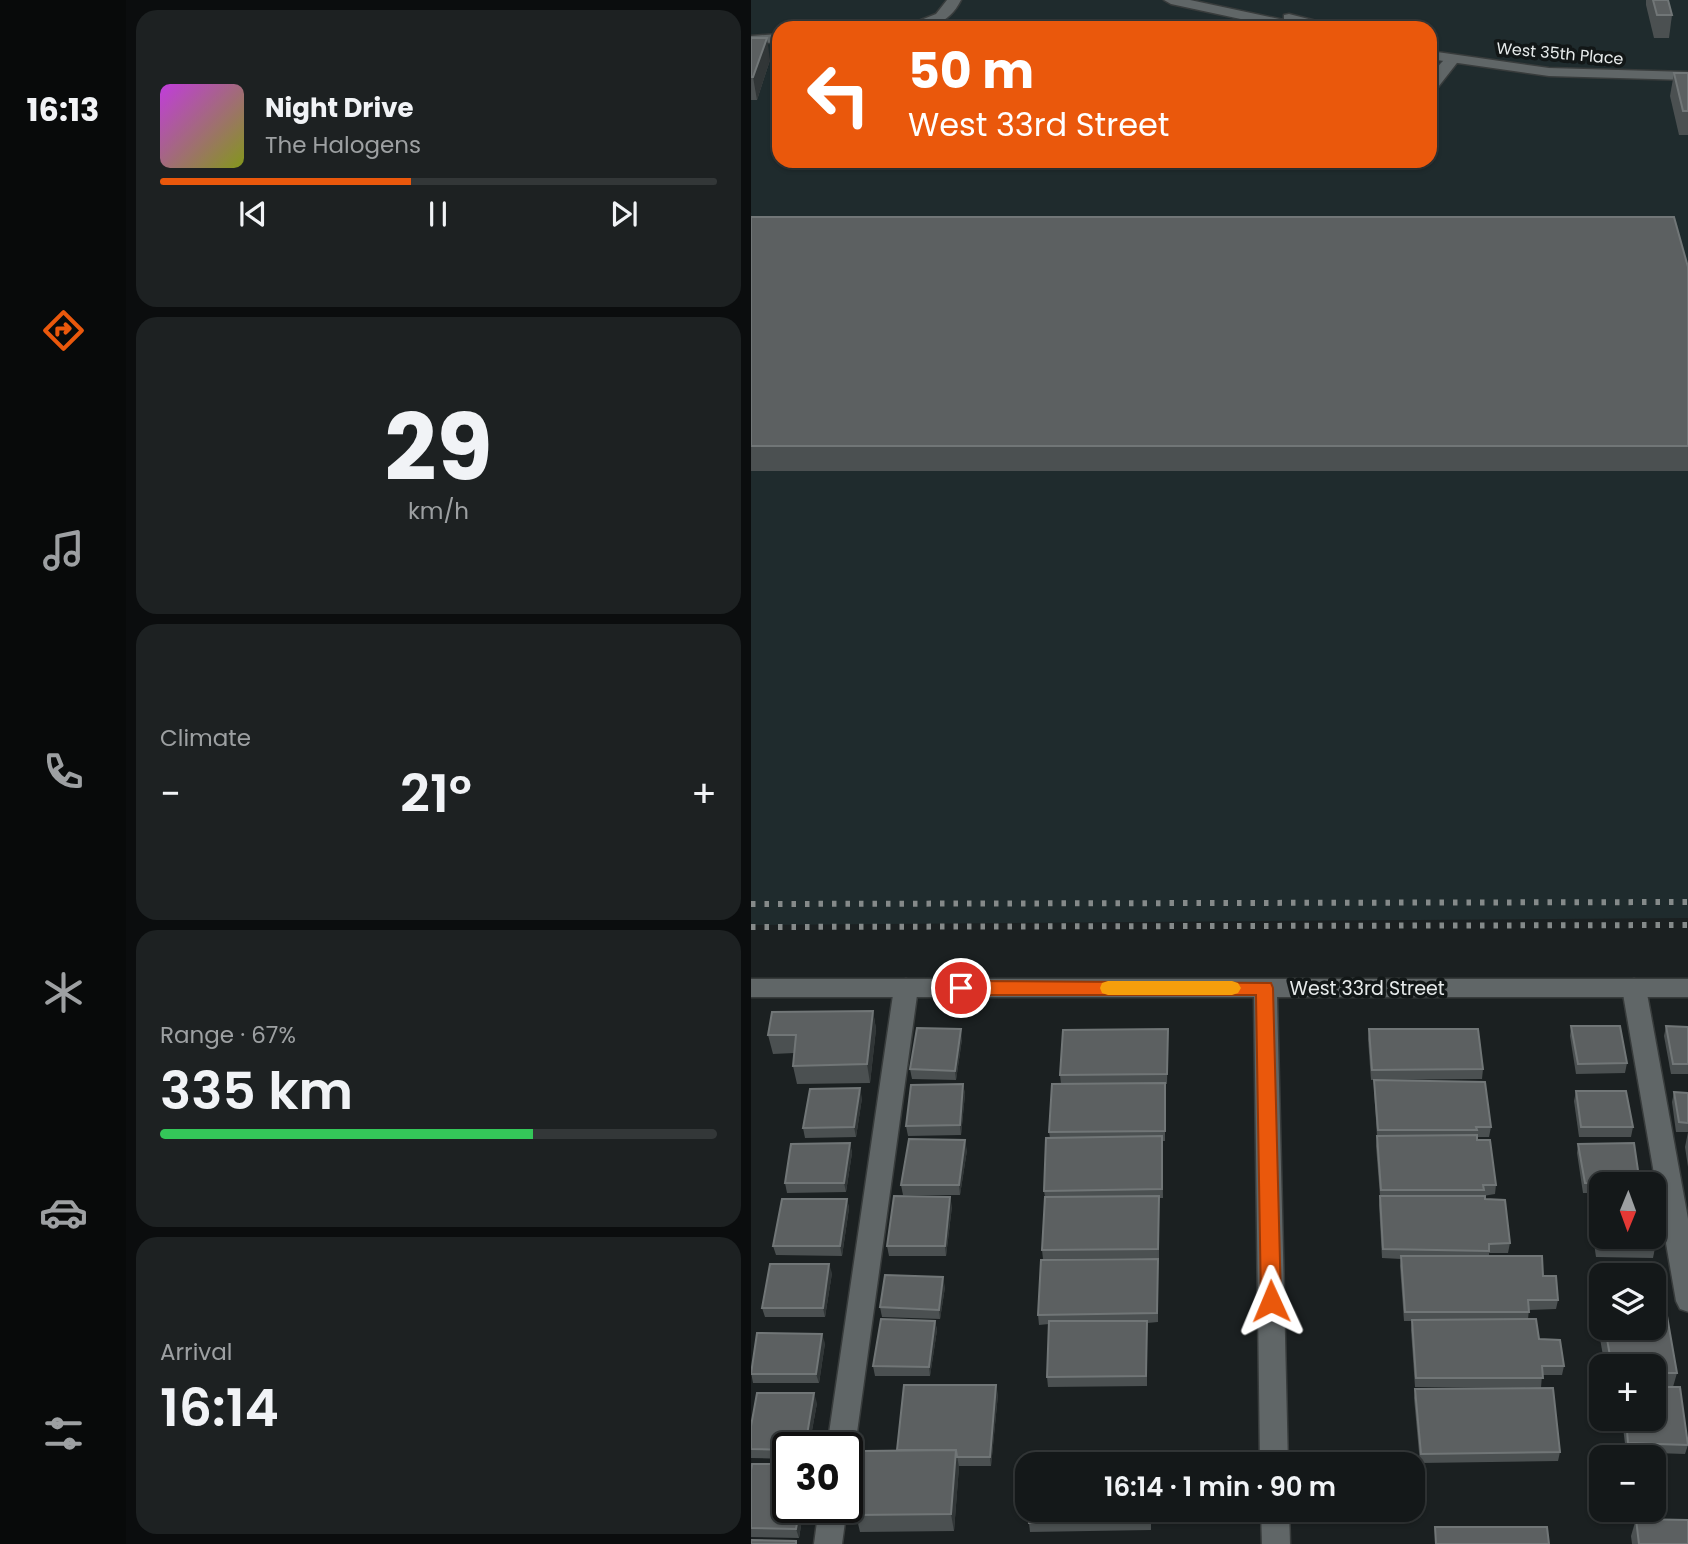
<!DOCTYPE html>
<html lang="en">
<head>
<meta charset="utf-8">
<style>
  :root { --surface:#141819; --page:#1d2122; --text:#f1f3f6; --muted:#9da0a2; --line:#333738; --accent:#ea580c }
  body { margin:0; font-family:Poppins,sans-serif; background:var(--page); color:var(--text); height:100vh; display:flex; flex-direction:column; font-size:26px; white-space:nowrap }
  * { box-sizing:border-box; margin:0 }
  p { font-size:23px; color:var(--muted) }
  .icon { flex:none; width:38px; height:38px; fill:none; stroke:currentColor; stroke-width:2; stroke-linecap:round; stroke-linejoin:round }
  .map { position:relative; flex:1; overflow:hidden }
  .side { display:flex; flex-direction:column; gap:10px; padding:10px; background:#0b0d0e; width:625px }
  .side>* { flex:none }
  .guide { position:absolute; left:21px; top:21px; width:665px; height:147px; border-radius:21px; box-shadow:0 2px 5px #0004,0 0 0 2px var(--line); background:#ea580c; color:#fff; overflow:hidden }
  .needle { width:46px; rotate:181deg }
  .tools { position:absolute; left:838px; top:1172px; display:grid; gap:14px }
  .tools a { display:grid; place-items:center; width:77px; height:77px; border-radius:14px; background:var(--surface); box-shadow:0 2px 5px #0004,0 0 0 2px var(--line); font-size:35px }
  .speed { position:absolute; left:21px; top:1432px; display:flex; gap:14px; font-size:35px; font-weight:700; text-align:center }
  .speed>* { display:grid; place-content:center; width:91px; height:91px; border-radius:50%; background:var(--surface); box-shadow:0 2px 5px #0004,0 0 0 2px var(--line); line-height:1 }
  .speed .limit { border:4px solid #111; border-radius:10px; background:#fff; color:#111 }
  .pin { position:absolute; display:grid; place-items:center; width:60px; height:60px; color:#fff; margin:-30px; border:4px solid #fff; border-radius:50%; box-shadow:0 2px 7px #0007 }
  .me { position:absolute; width:77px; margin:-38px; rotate:359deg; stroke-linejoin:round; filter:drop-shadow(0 0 5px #0008) }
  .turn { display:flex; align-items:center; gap:24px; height:147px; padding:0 21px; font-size:32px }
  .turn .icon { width:91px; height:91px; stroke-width:2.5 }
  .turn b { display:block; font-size:49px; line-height:60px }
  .big { font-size:52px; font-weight:600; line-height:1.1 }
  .side .tile { flex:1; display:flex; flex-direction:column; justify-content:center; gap:10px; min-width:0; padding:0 24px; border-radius:21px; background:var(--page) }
  .side .dial { align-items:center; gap:0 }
  .dial b { font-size:91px; line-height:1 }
  .song { display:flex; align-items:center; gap:21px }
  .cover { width:84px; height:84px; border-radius:10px; background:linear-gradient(135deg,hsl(290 70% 55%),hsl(70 70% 35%)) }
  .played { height:7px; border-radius:4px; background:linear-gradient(90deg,var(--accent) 45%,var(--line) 45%) }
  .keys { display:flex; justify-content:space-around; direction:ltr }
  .heat { display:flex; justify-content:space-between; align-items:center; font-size:38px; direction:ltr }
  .charge { height:10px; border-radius:5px; background:linear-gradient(90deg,#34c759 67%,var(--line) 0) }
  .trip { position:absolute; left:264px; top:1452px; width:410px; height:70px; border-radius:21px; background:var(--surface); box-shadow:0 2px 5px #0004,0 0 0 2px var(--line); font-weight:600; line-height:70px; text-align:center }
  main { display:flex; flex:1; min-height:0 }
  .tabs { display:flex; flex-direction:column; width:126px; justify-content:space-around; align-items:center; background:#080a0a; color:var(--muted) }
  .tabs .icon { width:49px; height:49px }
  .tabs .on { color:var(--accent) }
  .tabs b { font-size:32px; color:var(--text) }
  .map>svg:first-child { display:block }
</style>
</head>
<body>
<main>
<nav class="tabs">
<b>16:13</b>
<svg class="icon on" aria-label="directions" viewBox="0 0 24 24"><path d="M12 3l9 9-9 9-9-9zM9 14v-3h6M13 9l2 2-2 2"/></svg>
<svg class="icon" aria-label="music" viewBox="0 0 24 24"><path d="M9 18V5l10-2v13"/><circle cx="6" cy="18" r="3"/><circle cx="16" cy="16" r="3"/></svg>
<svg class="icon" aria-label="phone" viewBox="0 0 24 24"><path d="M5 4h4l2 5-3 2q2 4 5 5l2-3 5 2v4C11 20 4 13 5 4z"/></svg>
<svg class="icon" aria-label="climate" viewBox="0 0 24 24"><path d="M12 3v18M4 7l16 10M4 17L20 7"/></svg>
<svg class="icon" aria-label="car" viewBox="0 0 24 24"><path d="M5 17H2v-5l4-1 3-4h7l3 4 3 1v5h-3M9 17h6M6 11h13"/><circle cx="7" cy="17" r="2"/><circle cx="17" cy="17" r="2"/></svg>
<svg class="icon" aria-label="filters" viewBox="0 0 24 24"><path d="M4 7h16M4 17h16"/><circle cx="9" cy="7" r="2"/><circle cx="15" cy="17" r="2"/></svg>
</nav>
<section class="side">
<div class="tile">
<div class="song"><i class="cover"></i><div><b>Night Drive</b><p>The Halogens</p></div></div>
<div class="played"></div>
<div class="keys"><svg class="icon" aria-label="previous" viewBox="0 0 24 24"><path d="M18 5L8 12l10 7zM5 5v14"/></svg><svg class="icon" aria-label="pause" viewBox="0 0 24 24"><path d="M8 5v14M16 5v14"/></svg><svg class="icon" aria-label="next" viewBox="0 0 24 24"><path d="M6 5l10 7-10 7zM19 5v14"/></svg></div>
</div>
<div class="tile dial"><b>29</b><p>km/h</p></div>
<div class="tile"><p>Climate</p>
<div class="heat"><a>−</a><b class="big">21°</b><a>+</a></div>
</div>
<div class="tile"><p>Range · 67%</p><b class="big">335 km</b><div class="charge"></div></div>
<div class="tile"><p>Arrival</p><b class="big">16:14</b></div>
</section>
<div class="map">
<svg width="938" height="1544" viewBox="0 0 938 1544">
  <rect width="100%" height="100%" fill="#1b2021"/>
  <path fill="#1f2b2d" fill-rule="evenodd" d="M0,0H937V918L0,925ZM28,28H679V161H28Z"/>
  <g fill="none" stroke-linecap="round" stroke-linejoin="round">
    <g stroke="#383c3c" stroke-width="3">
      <g id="lane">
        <path d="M196,0H210C197,26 177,28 150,28L185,14Z"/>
        <path d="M28,34V42L0,44V36Z"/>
        <path d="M702,55L709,59L684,91L679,92C679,78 687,60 702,55Z"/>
        <path d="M155,979L163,982L167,988L104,1447L96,1457V1447H76L143,988L147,982Z"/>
        <path d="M883,979L891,982L895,988L938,1224V1312L929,1309L925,1301L871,988L875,982Z"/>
        <path d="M68,1507H96L91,1544H63Z"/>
      </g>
    </g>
    <g stroke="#383c3c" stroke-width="3">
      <g id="street">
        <path d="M413,0H439L533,20V15L538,14L581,25L583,28H532L420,4Z"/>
        <path d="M679,51L798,68L938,72V80L798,76L679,59Z"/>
        <path d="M0,979H938V997H526L537,1465H509L503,997H0Z"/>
        <path d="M510,1510H538L539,1544H511Z"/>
      </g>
    </g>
    <use href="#lane" fill="#606667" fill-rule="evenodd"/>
    <use href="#street" fill="#606667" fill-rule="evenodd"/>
    <g stroke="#858a8a" stroke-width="6" stroke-dasharray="4.5 9" stroke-linecap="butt">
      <path d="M0,904L938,902"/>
      <path d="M0,927L938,925"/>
    </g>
  </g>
  <g fill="#4b5051">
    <path d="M895,0H917L921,15L918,38H903L895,5Z"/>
    <path d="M0,38L19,60L6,100H0Z"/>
    <path d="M923,73H937V135H928L919,96Z"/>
    <path d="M0,217L937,267V471H0Z"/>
    <path d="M122,1011L125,1029L119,1083L46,1084L42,1066L43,1053L22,1054L17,1035Z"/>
    <path d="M820,1026L876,1063L874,1073L825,1074L819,1036Z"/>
    <path d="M915,1026L937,1027V1074H920L913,1036Z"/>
    <path d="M417,1029L416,1084H414V1141H411L412,1198H408V1258L292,1259L291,1250L294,1197L293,1191L299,1138L298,1132L310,1084L309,1075Z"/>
    <path d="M618,1029L732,1069L731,1079L620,1080L617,1039Z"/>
    <path d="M211,1039L205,1080L161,1079L159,1069Z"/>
    <path d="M623,1080L740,1127L738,1137H726V1140L745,1185L744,1194L732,1196L759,1243L757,1253H738V1256L792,1276L807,1300L805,1309L778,1310L777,1319L788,1339L813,1366L811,1375H791L790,1388L664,1387L660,1330L661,1321H653L649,1266L650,1259L631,1258L628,1205L629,1196L625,1146L626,1136L623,1090Z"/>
    <path d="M212,1084L214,1094L210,1135L157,1136L155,1126Z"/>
    <path d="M825,1091L882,1127L880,1137H828L823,1101Z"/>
    <path d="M923,1092L937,1093V1167L934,1147L937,1132H925L921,1102Z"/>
    <path d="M111,1098L105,1137L54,1138L52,1128Z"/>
    <path d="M99,1143L101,1153L95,1192L36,1193L34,1183Z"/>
    <path d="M883,1143L889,1185H850V1193H832L826,1153L827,1144Z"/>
    <path d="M216,1150L209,1195H152L150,1185Z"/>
    <path d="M96,1199L98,1208L91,1256L25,1255L22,1246Z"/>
    <path d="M201,1206L195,1256H138L136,1246Z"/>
    <path d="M840,1206L904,1248L902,1258L845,1257L839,1216Z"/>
    <path d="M407,1259V1322L396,1323V1386L297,1387L296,1377L298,1324L288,1325L287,1315Z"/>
    <path d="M844,1266L850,1276V1320H848L842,1275Z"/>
    <path d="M81,1273L74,1317H14L11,1308Z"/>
    <path d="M903,1277L909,1310L908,1315L926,1373L922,1387L937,1445L934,1454L875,1452L871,1419H903V1367H854L848,1333L850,1324V1328H903Z"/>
    <path d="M194,1287L189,1319L131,1317L129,1307Z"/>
    <path d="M184,1321L186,1330L179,1376H124L122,1366Z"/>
    <path d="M74,1343L68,1383H2L0,1372Z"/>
    <path d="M664,1389L809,1452L807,1461L669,1463L663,1398Z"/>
    <path d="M247,1394L240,1466H208L203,1531L109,1532L105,1515L146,1450Z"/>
    <path d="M66,1403L58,1447H37V1459L0,1458V1426Z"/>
    <path d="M0,1470L37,1507H53L48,1538L0,1537Z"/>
    <path d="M400,1510V1530L279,1532L278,1523Z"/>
    <path d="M885,1519L937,1544H881L880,1536Z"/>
  </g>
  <g fill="#313637">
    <path d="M16,38L19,60L6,100L2,77Z"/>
    <path d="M122,1011L125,1029L119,1083L116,1064Z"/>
    <path d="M210,1029L211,1039L205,1080L204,1071Z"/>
    <path d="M212,1084L214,1094L210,1135L209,1125Z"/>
    <path d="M109,1088L111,1098L105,1137L103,1127Z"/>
    <path d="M214,1140L216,1150L209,1195L208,1185Z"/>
    <path d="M99,1143L101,1153L95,1192L93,1183Z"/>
    <path d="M199,1197L201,1206L195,1256L194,1246Z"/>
    <path d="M96,1199L98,1208L91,1256L89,1246Z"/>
    <path d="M78,1264L81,1273L74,1317L72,1308Z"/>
    <path d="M192,1277L194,1287L189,1319L188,1310Z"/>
    <path d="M184,1321L186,1330L179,1376L178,1367Z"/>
    <path d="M71,1334L74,1343L68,1383L65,1374Z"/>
    <path d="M245,1385L247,1394L240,1466L239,1457Z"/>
    <path d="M63,1393L66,1403L58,1447H54Z"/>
    <path d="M205,1450L208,1467L203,1531L200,1514Z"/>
    <path d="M49,1507H53L48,1538L45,1529Z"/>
  </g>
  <g fill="#5c6061" stroke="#717677" stroke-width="2">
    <path d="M902,0H917L921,15H906Z"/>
    <path d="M0,38H16L2,77H0Z"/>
    <path d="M923,73H937V111H932Z"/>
    <path d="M0,217H923L937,267V446H0Z"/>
    <path d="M122,1011L116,1064L42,1066L45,1035H17L21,1012Z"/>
    <path d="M820,1026H869L876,1063L827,1064Z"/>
    <path d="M915,1026L937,1027V1064H922Z"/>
    <path d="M166,1028L210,1029L204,1071L159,1069Z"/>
    <path d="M417,1029L416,1074L309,1075L312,1030Z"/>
    <path d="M618,1029H727L732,1069L621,1070Z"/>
    <path d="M623,1080L734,1082L740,1127H725L726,1130H627Z"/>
    <path d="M414,1083V1131L298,1132L301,1084Z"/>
    <path d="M212,1084L209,1125L155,1126L160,1085Z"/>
    <path d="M109,1088L103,1127L52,1128L59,1089Z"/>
    <path d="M825,1091H875L882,1127H830Z"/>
    <path d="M923,1092L937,1093V1123L928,1122Z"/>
    <path d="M726,1135V1140H739L745,1185H732L733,1190H630L626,1136Z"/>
    <path d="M411,1136V1189L293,1191L295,1138Z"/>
    <path d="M158,1139L214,1140L208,1185H150Z"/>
    <path d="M99,1143L93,1183H34L40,1144Z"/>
    <path d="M883,1143L889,1184L834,1183L827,1144Z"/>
    <path d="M143,1196L199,1197L194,1246H136Z"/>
    <path d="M408,1196L407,1249L291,1250L294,1197Z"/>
    <path d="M629,1196H734V1199L754,1200L759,1243L738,1244V1251L632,1249Z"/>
    <path d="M31,1199H96L89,1246H22Z"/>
    <path d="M840,1206H850V1237H902L904,1248H847Z"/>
    <path d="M650,1256H791L792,1276H805L807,1300H777L778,1312H654Z"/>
    <path d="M407,1259L406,1313L287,1315L290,1260Z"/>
    <path d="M19,1264H78L72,1308H11Z"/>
    <path d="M844,1266H901L903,1276H850V1311Z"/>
    <path d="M134,1275L192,1277L188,1310L129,1307Z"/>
    <path d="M903,1277L909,1310H903Z"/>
    <path d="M903,1315L916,1316L926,1373H903V1367H861L854,1328H903Z"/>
    <path d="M130,1319L184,1321L178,1367L122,1366Z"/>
    <path d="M785,1319L788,1339L809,1340L813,1366H791L792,1378H665L661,1320Z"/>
    <path d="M298,1321H396L395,1376L296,1377Z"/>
    <path d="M6,1333L71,1334L65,1374H0Z"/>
    <path d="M153,1385H245L239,1457H206L205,1450H146Z"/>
    <path d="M903,1387H929L937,1445L877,1443L875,1419H903Z"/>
    <path d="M802,1388L809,1452L670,1454L664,1389Z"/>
    <path d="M6,1393H63L54,1447H37V1450L0,1449V1426Z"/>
    <path d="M205,1450L200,1514L105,1515L112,1451Z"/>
    <path d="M1,1464H37V1507H49L45,1529L0,1528V1470Z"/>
    <path d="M279,1510H400V1521L278,1523Z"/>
    <path d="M885,1519L937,1520V1544H888Z"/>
    <path d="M684,1527H796L798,1544H685Z"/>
    <path d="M0,1540L45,1541V1544H0Z"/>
  </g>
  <path fill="#ea580c" stroke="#983908" stroke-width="2" d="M210,981L520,983L522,988L530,1301L527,1308L520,1310L513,1308L510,1301L505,995H210L204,993L201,988L204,983Z"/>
  <path fill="#f59e0b" d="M357,981H481L487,983L490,988L487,993L481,995H357L351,993L349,988L351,983Z"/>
  <g text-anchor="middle" stroke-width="7" stroke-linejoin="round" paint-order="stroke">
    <g font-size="16" fill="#e7ebeb" stroke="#121717">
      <text transform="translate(809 53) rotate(5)" y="6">West 35th Place</text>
    </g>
    <g font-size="19" fill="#e7ebeb" stroke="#121717">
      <text x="616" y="995">West 33rd Street</text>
    </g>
  </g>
</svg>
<div class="tools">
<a><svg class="needle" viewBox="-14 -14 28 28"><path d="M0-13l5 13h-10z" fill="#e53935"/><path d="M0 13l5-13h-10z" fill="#9da0a2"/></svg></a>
<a><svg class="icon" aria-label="layers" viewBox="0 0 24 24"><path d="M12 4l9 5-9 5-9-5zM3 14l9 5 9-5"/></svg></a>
<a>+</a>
<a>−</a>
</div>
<div class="speed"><div class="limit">30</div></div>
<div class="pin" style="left:210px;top:988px;background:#d93025"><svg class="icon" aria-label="arrive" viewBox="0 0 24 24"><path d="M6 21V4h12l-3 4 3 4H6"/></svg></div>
<svg class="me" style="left:520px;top:1301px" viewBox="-20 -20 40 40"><path d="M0-17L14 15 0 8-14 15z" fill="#ea580c" stroke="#fff" stroke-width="4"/></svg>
<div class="trip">16:14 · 1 min · 90 m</div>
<div class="guide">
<div class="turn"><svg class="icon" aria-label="left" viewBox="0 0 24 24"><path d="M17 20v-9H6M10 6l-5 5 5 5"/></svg><div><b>50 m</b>West 33rd Street</div></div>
</div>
</div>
</main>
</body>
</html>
